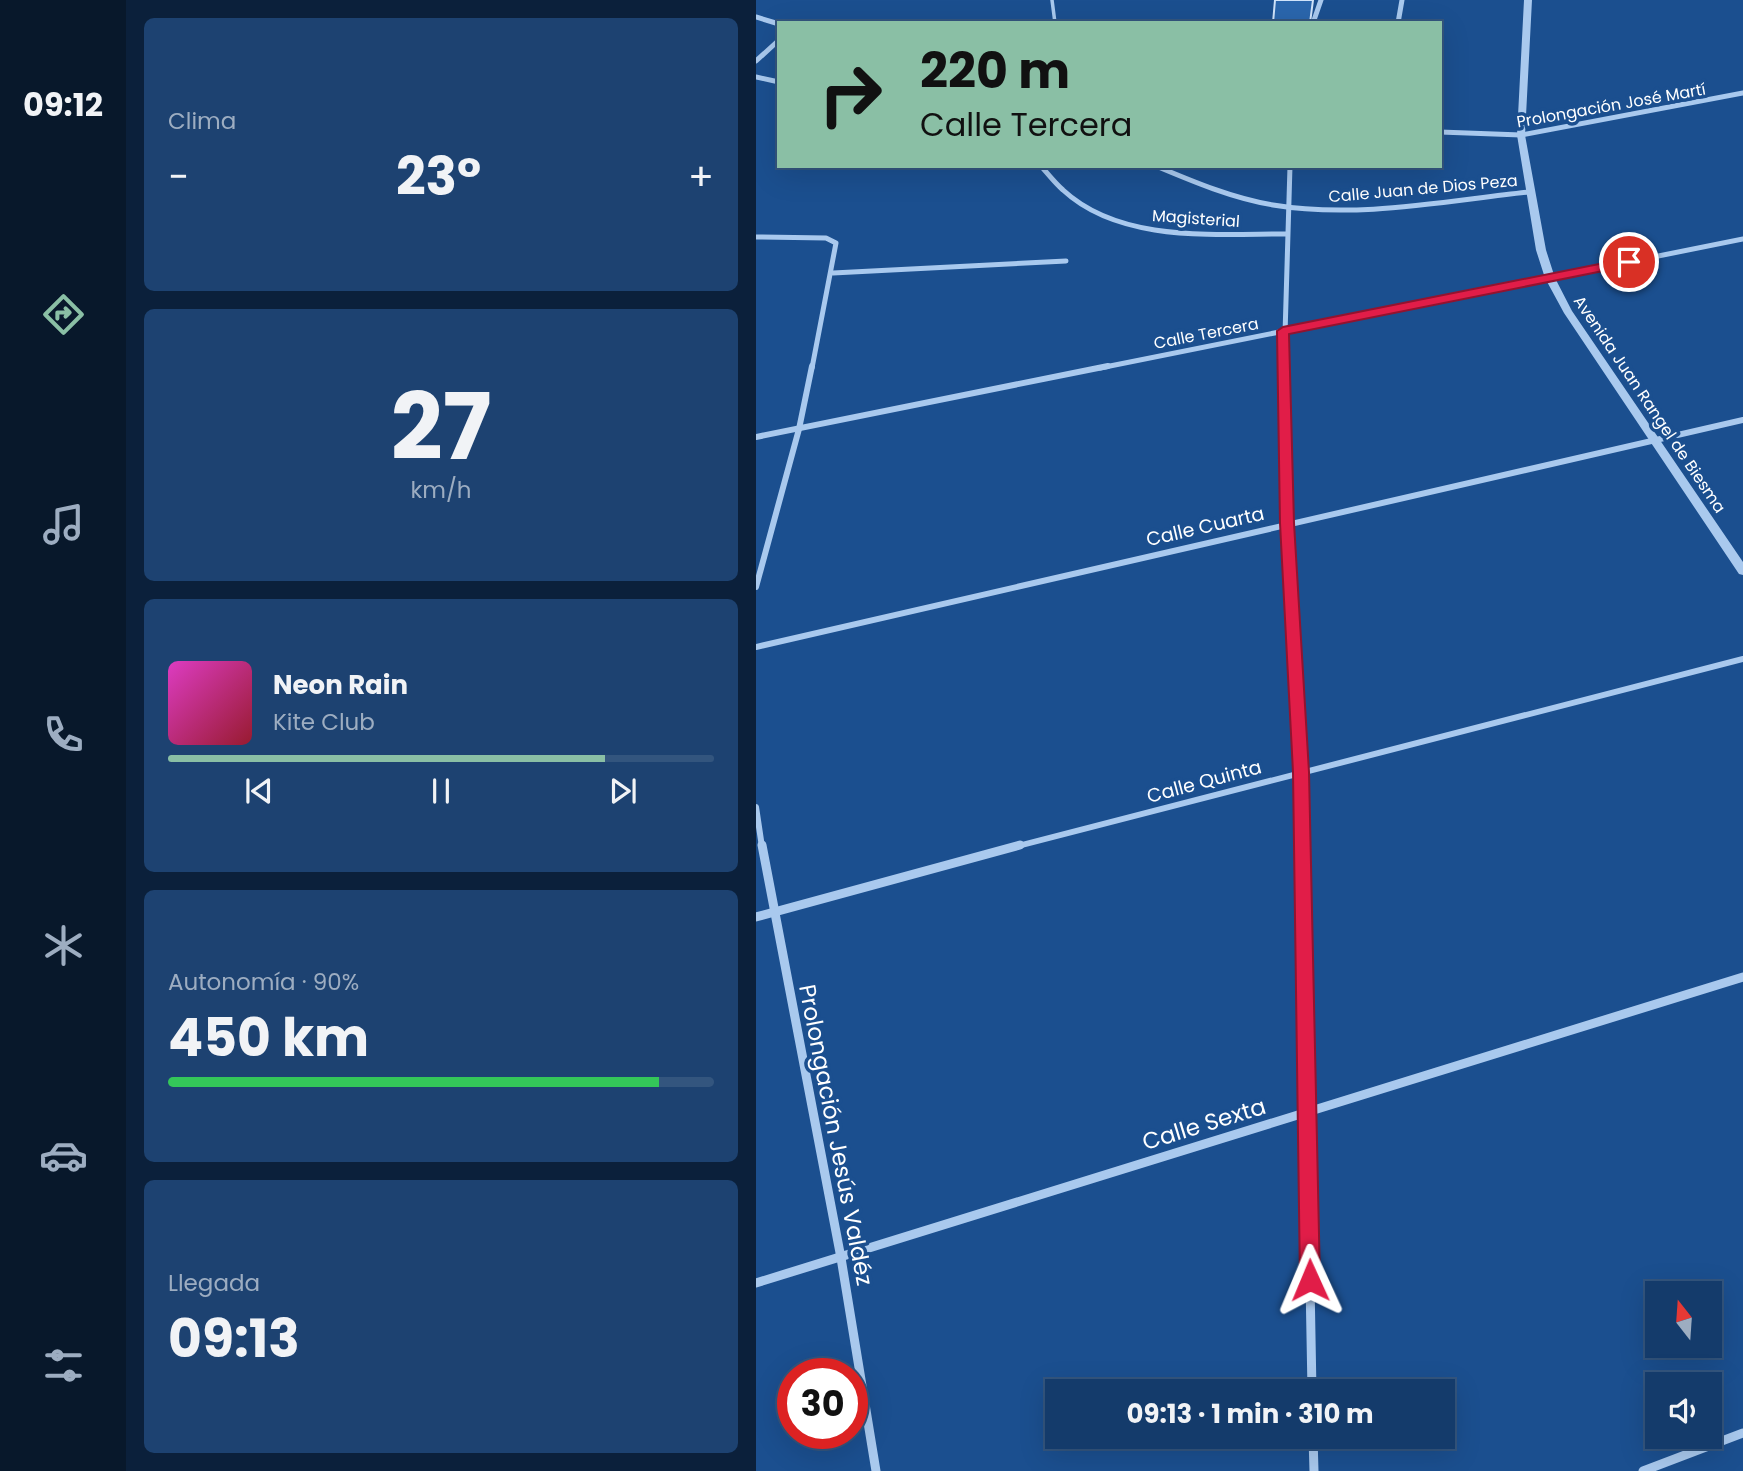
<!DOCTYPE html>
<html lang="es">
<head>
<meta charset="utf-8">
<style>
  :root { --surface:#143b6b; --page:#1d4271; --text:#f1f3f6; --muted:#9dadc1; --line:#33557e; --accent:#8abfa5 }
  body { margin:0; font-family:Poppins,sans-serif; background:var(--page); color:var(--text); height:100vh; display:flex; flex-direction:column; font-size:26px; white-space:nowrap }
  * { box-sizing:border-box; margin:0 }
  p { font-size:23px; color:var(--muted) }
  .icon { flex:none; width:38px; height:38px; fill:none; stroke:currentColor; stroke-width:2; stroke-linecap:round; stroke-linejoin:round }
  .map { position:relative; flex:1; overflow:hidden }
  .details { display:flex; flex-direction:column; gap:18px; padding:18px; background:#0b203b; width:630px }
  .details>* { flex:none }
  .guide { position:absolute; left:21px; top:21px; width:665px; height:147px; border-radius:0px; box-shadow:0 7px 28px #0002,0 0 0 2px var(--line); background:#8abfa5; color:#111; overflow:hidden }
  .needle { width:46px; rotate:343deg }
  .controls { position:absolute; left:889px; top:1281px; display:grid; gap:14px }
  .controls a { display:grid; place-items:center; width:77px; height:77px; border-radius:0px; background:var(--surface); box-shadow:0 7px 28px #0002,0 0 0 2px var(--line); font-size:35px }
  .speed { position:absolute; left:21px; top:1358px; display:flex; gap:14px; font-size:35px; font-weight:700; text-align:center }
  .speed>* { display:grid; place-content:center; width:91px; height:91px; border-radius:50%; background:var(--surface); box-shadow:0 7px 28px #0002,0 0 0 2px var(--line); line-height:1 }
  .speed .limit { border:10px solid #d22; background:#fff; color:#111 }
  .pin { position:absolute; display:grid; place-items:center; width:60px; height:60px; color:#fff; margin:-30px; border:4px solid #fff; border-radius:50%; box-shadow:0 2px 7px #0007 }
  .me { position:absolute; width:77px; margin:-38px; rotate:359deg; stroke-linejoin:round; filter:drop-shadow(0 0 5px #0008) }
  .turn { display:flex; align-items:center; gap:24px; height:147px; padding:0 28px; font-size:32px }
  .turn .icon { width:91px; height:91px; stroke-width:2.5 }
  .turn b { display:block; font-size:49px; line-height:60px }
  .big { font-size:52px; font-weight:700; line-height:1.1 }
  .details .tile { flex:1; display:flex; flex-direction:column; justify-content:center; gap:10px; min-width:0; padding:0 24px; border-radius:10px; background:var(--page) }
  .details .dial { align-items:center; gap:0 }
  .dial b { font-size:91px; line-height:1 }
  .song { display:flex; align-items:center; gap:21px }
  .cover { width:84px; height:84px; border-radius:10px; background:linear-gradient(135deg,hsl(310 70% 55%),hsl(350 70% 35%)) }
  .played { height:7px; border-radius:4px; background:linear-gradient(90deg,var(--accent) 80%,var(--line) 80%) }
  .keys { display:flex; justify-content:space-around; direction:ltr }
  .heat { display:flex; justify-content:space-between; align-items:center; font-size:38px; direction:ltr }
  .charge { height:10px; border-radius:5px; background:linear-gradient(90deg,#34c759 90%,var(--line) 0) }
  .trip { position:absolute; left:289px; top:1379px; width:410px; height:70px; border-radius:0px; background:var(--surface); box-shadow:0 7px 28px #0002,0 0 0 2px var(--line); font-weight:700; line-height:70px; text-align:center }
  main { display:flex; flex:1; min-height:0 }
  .menu { display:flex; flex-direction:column; width:126px; justify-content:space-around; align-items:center; background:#08182b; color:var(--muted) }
  .menu .icon { width:49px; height:49px }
  .menu .current { color:var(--accent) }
  .menu b { font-size:32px; color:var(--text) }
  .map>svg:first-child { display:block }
</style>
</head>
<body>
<main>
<nav class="menu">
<b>09:12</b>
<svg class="icon current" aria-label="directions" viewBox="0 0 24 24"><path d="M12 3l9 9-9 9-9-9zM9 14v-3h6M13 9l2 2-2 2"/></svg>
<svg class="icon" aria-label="music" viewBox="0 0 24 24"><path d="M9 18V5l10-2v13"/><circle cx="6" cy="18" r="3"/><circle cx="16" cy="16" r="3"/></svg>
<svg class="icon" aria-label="phone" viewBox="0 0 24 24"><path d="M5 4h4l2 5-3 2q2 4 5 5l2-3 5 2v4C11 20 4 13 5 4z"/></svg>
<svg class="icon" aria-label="climate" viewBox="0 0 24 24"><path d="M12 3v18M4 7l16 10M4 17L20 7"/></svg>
<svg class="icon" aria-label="car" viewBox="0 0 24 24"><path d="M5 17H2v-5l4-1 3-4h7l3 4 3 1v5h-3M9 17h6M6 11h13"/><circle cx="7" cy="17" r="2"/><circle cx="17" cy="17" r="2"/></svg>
<svg class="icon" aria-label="filters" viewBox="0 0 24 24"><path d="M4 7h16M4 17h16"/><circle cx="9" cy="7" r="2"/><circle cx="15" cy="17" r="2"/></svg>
</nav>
<section class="details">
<div class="tile"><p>Clima</p>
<div class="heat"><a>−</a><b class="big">23°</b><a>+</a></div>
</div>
<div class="tile dial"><b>27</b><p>km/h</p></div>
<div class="tile">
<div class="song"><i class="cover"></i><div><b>Neon Rain</b><p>Kite Club</p></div></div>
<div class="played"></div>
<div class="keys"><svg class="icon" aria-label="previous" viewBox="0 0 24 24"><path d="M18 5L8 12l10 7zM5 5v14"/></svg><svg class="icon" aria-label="pause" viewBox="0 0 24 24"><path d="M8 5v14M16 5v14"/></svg><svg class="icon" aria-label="next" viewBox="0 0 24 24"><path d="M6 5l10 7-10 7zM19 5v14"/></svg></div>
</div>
<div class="tile"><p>Autonomía · 90%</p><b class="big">450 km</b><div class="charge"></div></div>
<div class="tile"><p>Llegada</p><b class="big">09:13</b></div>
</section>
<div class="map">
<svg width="987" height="1471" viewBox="0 0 987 1471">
  <rect width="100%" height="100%" fill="#1b4f8f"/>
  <path fill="#2a66ad" stroke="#cfe3fa" stroke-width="2" d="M519,0H557L554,23H517Z"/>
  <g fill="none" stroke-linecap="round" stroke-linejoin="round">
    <path stroke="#a9c9ee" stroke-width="3.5" d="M296,0L299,23"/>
    <g stroke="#a9c9ee" stroke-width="5">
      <path d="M0,17L23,24"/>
      <path d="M557,23L565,0"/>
      <path d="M642,23L646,0"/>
      <path d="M0,61L23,40"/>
      <path d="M0,77L23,82"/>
      <path d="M684,132L765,135L987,93"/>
      <path d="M285,166C292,174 299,183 307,190C364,243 459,234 530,234"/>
      <path d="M400,166C438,182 476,198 517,205C601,219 689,201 773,192"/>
      <path d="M0,237L70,238L80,243L56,368"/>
      <path d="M77,273L310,261"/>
      <path d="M344,368L987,239"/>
      <path d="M528,368L534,166"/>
    </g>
    <g stroke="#a9c9ee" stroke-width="6">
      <path d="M528,366L531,523L545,772L546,847"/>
      <path d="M0,437L352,366"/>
      <path d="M0,587L43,429L56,366"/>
      <path d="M0,647L987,420"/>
      <path d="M0,807L6,847"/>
      <path d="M258,847L987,659"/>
    </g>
    <g stroke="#a9c9ee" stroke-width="9">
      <path d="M6,845L85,1258L120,1471"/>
      <path d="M546,845L556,1391"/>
      <path d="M0,917L264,845"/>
      <path d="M0,1283L987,977"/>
      <path d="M557,1437L558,1471"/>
      <path d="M887,1471L987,1433"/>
    </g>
    <path fill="#a9c9ee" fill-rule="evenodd" d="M768,0H776L769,135L790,250L799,278L816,311L987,562V575L983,574L808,313L789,278L780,250L761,135Z"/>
  </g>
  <path fill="#e11d48" stroke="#92132f" stroke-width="2" d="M873,258L877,260V265L533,334L538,523L553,772L564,1280L561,1287L554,1290L547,1287L544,1280L537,772L524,523L521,331L527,327Z"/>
  <g text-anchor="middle" stroke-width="7" stroke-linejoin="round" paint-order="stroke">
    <g font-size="16" fill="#fff" stroke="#1b4f8f">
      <text transform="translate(855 105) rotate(-10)" y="6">Prolongación José Martí</text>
      <text transform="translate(667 188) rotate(-5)" y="6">Calle Juan de Dios Peza</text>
      <text transform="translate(440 218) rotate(4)" y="6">Magisterial</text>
      <text transform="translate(450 333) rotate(-11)" y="6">Calle Tercera</text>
      <text transform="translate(894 404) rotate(56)" y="6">Avenida Juan Rangel de Biesma</text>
    </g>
    <g font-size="19" fill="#fff" stroke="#1b4f8f">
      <text transform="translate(449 526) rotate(-13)" y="7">Calle Cuarta</text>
      <text transform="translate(448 781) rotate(-15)" y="7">Calle Quinta</text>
    </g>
    <g font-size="23" fill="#fff" stroke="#1b4f8f">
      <text transform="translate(448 1124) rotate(-17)" y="8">Calle Sexta</text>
      <text transform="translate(80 1135) rotate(79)" y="8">Prolongación Jesús Valdéz</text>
    </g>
  </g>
</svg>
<div class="controls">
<a><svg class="needle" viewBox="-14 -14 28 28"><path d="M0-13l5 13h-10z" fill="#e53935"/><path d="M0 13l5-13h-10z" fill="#9dadc1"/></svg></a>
<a><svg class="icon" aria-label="sound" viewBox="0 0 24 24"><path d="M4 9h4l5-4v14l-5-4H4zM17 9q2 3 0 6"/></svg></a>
</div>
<div class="speed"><div class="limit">30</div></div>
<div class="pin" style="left:873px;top:262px;background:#d93025"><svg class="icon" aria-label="arrive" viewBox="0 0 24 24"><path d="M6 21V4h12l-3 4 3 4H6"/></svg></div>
<svg class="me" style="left:554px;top:1280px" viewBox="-20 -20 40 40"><path d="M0-17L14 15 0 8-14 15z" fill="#e11d48" stroke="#fff" stroke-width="4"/></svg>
<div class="trip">09:13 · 1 min · 310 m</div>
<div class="guide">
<div class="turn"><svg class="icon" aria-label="right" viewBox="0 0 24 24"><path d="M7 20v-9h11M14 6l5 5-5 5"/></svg><div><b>220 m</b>Calle Tercera</div></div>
</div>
</div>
</main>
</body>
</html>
